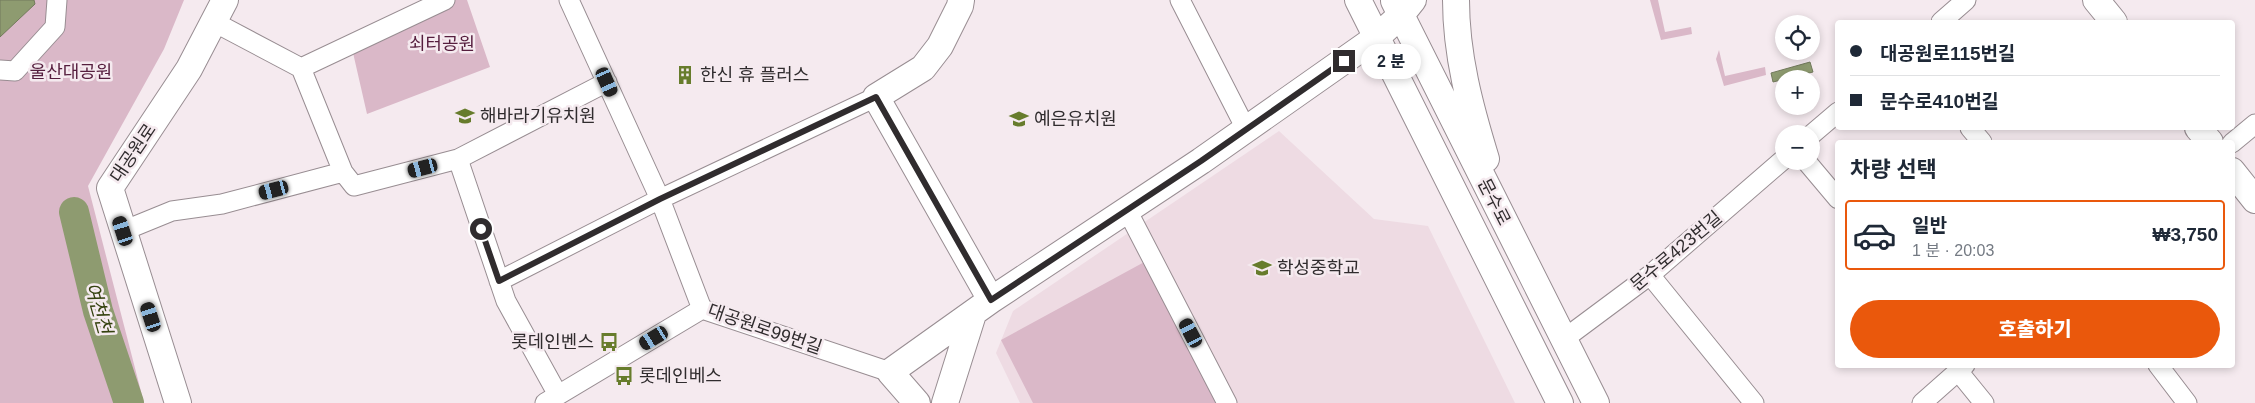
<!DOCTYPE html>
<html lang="ko">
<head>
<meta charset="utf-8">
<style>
  body { margin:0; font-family:Arial,"Noto Sans KR",sans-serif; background:#f2f2f3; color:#1f2937; height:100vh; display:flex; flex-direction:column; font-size:19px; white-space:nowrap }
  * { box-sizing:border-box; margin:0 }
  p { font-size:16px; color:#747a83 }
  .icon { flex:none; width:28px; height:28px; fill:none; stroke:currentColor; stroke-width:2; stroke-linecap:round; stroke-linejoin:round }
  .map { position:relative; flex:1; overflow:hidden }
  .sheet { position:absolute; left:1835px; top:140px; width:400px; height:228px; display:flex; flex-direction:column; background:#fff; border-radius:5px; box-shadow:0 2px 8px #0003 }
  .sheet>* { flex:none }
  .guide { position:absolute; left:1835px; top:20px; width:400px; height:110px; border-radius:5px; box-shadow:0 2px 8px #0003; display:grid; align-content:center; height:110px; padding:0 15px; background:#fff }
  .fabs { position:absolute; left:1775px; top:15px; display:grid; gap:10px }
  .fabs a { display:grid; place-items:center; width:45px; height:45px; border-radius:50%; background:#fff; box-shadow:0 2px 8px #0003; font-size:25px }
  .end { position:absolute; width:22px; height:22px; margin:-11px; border:6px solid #302c2e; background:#fff; box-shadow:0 0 0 2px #fff }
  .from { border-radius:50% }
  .bubble { position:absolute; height:35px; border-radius:18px; background:#fff; box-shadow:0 2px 8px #0003; font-size:16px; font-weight:800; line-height:35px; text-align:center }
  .car { position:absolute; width:15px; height:30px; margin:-15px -8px; border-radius:6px; box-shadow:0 0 4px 1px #0007; background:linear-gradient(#222 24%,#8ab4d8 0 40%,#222 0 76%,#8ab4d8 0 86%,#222 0) }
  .guide b { display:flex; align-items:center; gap:18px; height:48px; font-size:19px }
  .guide b+b { border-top:1px solid #e0e1e3 }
  .guide i { width:12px; height:12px; background:#1f2937 }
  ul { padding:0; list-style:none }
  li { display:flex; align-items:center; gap:15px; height:70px; margin:0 10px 8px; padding:0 5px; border:2px solid transparent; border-radius:5px }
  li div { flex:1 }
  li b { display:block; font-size:19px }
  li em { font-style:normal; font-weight:800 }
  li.on { border-color:#ea580c }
  li>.icon { width:45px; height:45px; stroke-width:1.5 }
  h2 { padding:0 15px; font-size:22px; line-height:60px }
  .cta { display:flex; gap:10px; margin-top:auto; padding:10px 15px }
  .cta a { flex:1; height:58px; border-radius:30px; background:#ea580c; color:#fff; font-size:20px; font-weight:800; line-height:58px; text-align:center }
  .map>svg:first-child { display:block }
</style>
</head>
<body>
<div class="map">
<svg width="2255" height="403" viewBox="0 0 2255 403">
  <rect width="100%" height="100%" fill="#f5eaef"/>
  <path fill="#eedbe3" d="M1279 131 1374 219 1428 226 1515 403H1020L996 353 1013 311Z"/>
  <path fill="#dab8c8" d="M0 0H184L164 49 88 186 144 403H0Z
    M445 0H467L490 67 367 114 351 44Z
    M1650 0H1658L1665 32 1691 27 1692 34 1661 40Z
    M1719 50 1725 76 1765 67 1766 75 1724 86 1716 59Z
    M1148 260 1222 403H1033L1001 340Z"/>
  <path fill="#8e9b70" stroke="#727a5c" d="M0 0H34L35 4 0 37Z
    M1810 62 1813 72 1773 82 1771 73Z"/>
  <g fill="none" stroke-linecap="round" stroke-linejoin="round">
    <path stroke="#8e9b70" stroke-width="30" d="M74 212 98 311 129 403"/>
    <g stroke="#988d92" stroke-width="21">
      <path id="street" d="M569 0 660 199 702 309 890 372
        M1180 0 1246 129
        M214 22 301 68 343 172 354 186 458 159 607 82
        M1941 22 1966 0
        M301 68 445 0
        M0 70 15 71 55 27 57 0
        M1970 128 1982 142
        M1811 135 1838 112
        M2232 143 2255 124
        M458 159 506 301 558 395
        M1806 161 1838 199
        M1127 210 1227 403
        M123 231 172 211 222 204 343 172
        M1650 275 1754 403
        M499 281 660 199 876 97
        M1564 339 1650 275 1784 159
        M2158 365 2187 403
        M1958 371 1984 403
        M545 403 702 309
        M1922 403 1965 365"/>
    </g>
    <g stroke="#988d92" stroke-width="28">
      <path id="secondary" d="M961 0 960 6 940 46 923 68 876 97 991 300
        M1358 0 1560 403
        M1456 0C1456 55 1470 107 1486 159
        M2096 0 2114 22
        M1394 1 1596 403
        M2198 128 2210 142
        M2232 171 2255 200
        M178 403 110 188 189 69 225 0
        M917 403 890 372 991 300 1201 161 1376 38 1401 15 1413 0
        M945 403 973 314"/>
    </g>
    <use href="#street" stroke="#fff" stroke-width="19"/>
    <use href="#secondary" stroke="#fff" stroke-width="26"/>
  </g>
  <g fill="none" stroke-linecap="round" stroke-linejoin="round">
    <path stroke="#302c2e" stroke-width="6" d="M481 229 499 281 660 199 876 97 991 300 1201 161 1344 61"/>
  </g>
  <defs>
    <g id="building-bare" transform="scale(1.5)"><path d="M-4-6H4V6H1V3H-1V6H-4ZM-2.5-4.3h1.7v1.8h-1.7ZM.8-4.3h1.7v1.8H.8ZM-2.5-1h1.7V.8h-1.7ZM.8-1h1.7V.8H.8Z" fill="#677c2c" stroke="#f5eaef" stroke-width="2.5" paint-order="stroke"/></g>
    <g id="school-bare" transform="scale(1.5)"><path d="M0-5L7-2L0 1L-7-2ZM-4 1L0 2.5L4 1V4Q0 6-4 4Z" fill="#677c2c" stroke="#f5eaef" stroke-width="2.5" paint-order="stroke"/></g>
    <g id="bus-bare" transform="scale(1.5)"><path d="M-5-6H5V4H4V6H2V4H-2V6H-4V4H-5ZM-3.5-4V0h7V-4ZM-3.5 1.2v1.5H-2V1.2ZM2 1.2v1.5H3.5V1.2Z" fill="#677c2c" stroke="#f5eaef" stroke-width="2.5" paint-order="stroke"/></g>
  </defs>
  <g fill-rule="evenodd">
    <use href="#building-bare" x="685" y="75"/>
    <use href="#school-bare" x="465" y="116"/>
    <use href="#school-bare" x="1019" y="119"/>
    <use href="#school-bare" x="1262" y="268"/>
    <use href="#bus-bare" x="609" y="342"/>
    <use href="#bus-bare" x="624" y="376"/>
  </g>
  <g text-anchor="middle" stroke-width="5" stroke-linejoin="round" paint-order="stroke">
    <g font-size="18" fill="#561e3e" stroke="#f5eaef">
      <text x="442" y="50">쇠터공원</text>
      <text x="71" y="78">울산대공원</text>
    </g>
    <g font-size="18" fill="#302c2e" stroke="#f5eaef" text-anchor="start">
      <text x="700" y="81">한신 휴 플러스</text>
      <text x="480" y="122">해바라기유치원</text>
      <text x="1034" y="125">예은유치원</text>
      <text x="1277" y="274">학성중학교</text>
      <text x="594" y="348" text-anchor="end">롯데인벤스</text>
      <text x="639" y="382">롯데인베스</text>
    </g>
    <g font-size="18" fill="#302c2e" stroke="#f5eaef">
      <text transform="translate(133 153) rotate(-56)" y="6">대공원로</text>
      <text transform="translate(1494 202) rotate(63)" y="6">문수로</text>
      <text transform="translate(1676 251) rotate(-40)" y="6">문수로423번길</text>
      <text transform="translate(765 329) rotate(19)" y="6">대공원로99번길</text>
    </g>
    <g font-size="19" font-style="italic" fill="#35420f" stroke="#f5eaef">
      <text transform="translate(99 308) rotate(74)" y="7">여천천</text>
    </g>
  </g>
</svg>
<div class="fabs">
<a><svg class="icon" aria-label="locate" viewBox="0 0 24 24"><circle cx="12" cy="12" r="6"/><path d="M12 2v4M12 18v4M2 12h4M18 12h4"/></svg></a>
<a>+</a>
<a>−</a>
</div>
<i class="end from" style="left:481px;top:229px"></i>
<i class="end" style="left:1344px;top:61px"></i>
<div class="bubble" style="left:1361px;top:44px;width:60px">2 분</div>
<i class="car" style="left:607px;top:82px;rotate:156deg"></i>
<i class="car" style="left:423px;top:168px;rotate:255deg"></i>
<i class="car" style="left:274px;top:190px;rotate:255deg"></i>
<i class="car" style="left:123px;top:231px;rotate:342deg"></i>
<i class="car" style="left:151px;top:317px;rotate:342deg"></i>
<i class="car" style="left:1191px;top:333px;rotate:332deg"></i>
<i class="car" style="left:654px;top:338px;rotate:239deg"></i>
<div class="guide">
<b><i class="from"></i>대공원로115번길</b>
<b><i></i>문수로410번길</b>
</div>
<section class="sheet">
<h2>차량 선택</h2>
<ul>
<li class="on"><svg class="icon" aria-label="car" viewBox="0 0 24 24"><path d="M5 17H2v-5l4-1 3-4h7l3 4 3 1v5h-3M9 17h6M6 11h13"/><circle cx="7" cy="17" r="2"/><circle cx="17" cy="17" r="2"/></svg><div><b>일반</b><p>1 분 · 20:03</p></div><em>₩3,750</em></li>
</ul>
<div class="cta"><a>호출하기</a></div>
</section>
</div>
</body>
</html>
